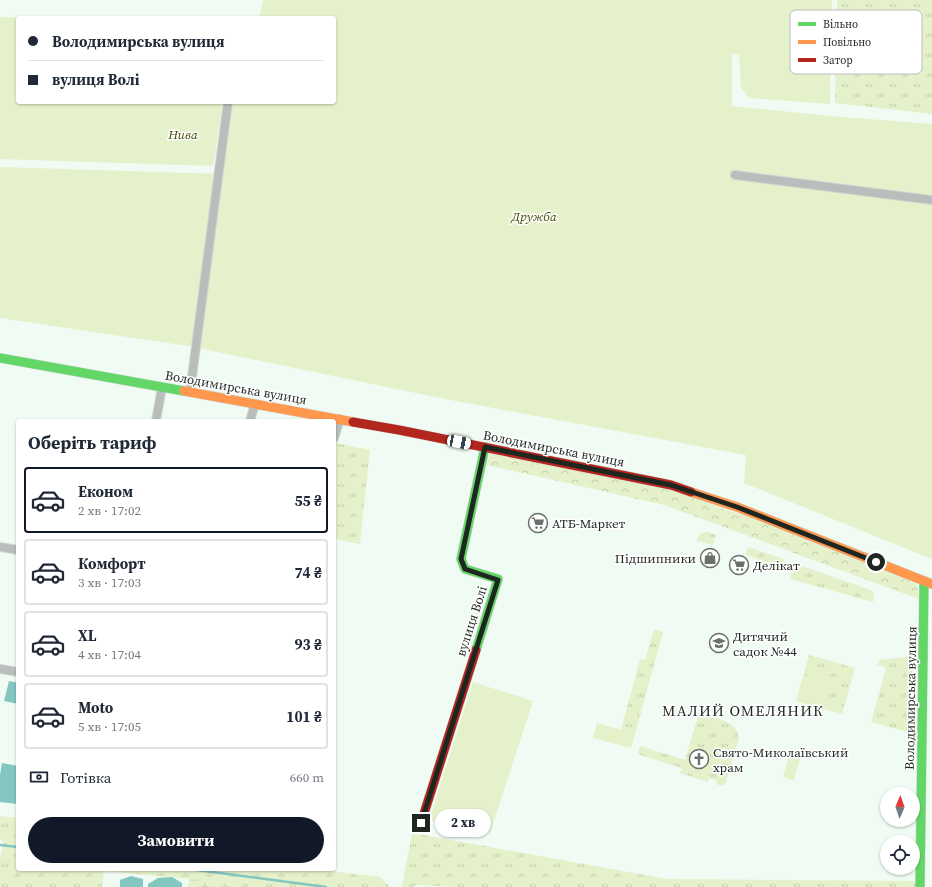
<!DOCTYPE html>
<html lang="uk">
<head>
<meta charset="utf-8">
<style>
  body { margin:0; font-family:"Source Serif 4",serif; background:#f6f6f7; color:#1f2937; height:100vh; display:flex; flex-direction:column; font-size:15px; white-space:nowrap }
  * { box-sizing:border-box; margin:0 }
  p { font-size:13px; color:#747a83 }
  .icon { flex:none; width:22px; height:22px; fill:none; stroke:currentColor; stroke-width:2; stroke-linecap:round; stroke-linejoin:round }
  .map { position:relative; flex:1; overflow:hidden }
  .details { position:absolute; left:16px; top:419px; width:320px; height:452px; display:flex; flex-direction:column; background:#fff; border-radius:4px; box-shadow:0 1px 3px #0004 }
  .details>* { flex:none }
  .top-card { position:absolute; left:16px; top:16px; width:320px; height:88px; border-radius:4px; box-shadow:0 1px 3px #0004; display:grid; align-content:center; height:88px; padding:0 12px; background:#fff }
  .needle { width:26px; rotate:2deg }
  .tools { position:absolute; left:880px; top:787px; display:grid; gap:8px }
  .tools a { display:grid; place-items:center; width:40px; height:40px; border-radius:50%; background:#fff; box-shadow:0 1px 3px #0004; font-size:20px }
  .end { position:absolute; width:18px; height:18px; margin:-9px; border:5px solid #1e2620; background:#fff; box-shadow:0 0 0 2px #fff }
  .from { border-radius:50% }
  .bubble { position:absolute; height:28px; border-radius:14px; background:#fff; box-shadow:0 1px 3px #0004; font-size:13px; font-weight:700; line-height:28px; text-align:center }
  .car { position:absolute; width:12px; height:24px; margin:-12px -6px; border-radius:5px; box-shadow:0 0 3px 1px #0007; background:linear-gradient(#fff 24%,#345 0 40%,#fff 0 76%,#345 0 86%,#fff 0) }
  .top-card b { display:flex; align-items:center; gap:14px; height:38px; font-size:15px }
  .top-card b+b { border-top:1px solid #e0e1e3 }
  .top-card i { width:10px; height:10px; background:#1f2937 }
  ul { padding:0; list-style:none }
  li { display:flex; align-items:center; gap:12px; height:66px; margin:0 8px 6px; padding:0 4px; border:2px solid #e0e1e3; border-radius:4px }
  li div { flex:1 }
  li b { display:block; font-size:15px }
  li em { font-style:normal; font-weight:700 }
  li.active { border-color:#111827 }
  li>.icon { width:36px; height:36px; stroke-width:1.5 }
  h2 { padding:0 12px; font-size:18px; line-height:48px }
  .pay { display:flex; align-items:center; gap:10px; height:44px; padding:0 12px; font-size:15px }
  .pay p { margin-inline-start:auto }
  .action { display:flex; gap:8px; margin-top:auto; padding:8px 12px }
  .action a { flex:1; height:46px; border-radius:24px; background:#111827; color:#fff; font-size:16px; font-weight:700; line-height:46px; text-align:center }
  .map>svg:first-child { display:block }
</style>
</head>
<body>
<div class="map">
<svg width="932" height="887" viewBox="0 0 932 887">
  <defs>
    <pattern id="grass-tufts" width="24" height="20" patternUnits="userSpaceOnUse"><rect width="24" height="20" fill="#e5f1ca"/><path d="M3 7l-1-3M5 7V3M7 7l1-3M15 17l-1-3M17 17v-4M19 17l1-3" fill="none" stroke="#c4cead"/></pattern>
    <pattern id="forest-crowns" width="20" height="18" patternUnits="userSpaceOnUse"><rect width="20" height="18" fill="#e5f1ca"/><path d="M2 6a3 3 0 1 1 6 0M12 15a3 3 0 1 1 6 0" fill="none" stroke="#c4cead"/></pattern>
    <pattern id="wetland-marsh" width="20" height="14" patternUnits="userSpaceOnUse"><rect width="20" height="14" fill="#e5f1ca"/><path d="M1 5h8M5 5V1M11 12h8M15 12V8" fill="none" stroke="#c4cead"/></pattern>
  </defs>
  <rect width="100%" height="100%" fill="#f0fbf3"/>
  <path fill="url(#grass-tufts)" d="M837 0H932V114L835 103Z
    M336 443 370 450 360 544 334 539V456Z
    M708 532 716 535 713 545 697 541C699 533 700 533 708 532Z
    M748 547 781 558 784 560 786 565 781 567 745 555Z
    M798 566H802L871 590C875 594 874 597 873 602L790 579C792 573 793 569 798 566Z
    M654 629 663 632 635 734 621 730 640 659 645 660Z
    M809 655 855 668 842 714 796 701Z
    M913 656 911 733 871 722 886 668 877 665 879 660Z
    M699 713C713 717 738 721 739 738L726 782C723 785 720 786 716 784L717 781 709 778 708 782 680 773 682 768 637 754 640 746 685 760Z
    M0 816 18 818V869H313L380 877 390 887H251L189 879 104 871 102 887H0V857L3 844 2 840 0 839Z
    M412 833 667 879 916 881 915 887H455L416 885 413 887H402Z"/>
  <path fill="url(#forest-crowns)" d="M490 453 670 490 751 518 917 584 919 599 664 505 487 465Z"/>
  <path fill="url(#wetland-marsh)" d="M189 879 251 887H188Z"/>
  <path fill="#e5f1ca" d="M263 0H832L830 104 749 98 741 87 739 54H732V106L830 116 932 124V559L744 483 746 455 440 398 188 346 0 318V167L223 174 233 102H334V18H259Z
    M0 17 66 18H18V102H223L213 166 0 159Z
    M808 671 832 677 824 706 800 699Z
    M473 682 533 701 490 833 429 820Z
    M597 723 635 734 631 748 593 738Z
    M791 749 802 752 794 780 783 777Z"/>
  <path fill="#84c6c0" d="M9 681 18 683V704L4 701Z
    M2 763 18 766V804L0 802V775Z
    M131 876 143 879V887H120V880Z
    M172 877 182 883V887H148V884L158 878Z"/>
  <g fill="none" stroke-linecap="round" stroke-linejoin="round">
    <path stroke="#84c6c0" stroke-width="2.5" d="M0 845 18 847
      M189 869 326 887"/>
    <g stroke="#cfd8d2" stroke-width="10">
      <path id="street" d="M735 175 932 200
        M190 392 228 102
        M156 421 162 387
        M250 421 255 404
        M334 438 340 419
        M0 547 18 550
        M0 669 18 672"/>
    </g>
    <g stroke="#cfd8d2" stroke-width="10">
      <path id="fast" d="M0 358 184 391
        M476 650 498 579 465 569 461 559 485 447
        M920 887 924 581"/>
    </g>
    <g stroke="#cfd8d2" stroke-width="10">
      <path id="slow" d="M184 391 353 422
        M691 492 737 507 932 584"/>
    </g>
    <g stroke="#cfd8d2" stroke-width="10">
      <path id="jam" d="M353 422 399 430 671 485 691 492
        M421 823 476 650"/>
    </g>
    <use href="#street" stroke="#b9bebc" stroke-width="8"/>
    <use href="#fast" stroke="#63d668" stroke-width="9"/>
    <use href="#slow" stroke="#ff974d" stroke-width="9"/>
    <use href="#jam" stroke="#b3261e" stroke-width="9"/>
  </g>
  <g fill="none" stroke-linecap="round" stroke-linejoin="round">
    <path stroke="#1e2620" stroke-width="5" d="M421 823 498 580 465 569 461 559 485 447 671 485 737 507 876 562"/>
  </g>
  <defs>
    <g id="supermarket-ring" transform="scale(1)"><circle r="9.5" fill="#fff" stroke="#68716a" stroke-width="1.5"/><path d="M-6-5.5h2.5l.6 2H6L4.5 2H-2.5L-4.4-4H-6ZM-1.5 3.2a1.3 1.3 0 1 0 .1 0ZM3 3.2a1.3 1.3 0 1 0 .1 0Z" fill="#68716a"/></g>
    <g id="shop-ring" transform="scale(1)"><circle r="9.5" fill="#fff" stroke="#68716a" stroke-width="1.5"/><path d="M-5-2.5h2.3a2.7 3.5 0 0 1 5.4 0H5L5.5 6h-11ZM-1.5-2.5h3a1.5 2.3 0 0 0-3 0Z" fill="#68716a"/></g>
    <g id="school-ring" transform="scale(1)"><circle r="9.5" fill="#fff" stroke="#68716a" stroke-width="1.5"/><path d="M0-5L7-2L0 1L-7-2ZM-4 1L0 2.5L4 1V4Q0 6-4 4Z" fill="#68716a"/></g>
    <g id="church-ring" transform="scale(1)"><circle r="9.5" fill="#fff" stroke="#68716a" stroke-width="1.5"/><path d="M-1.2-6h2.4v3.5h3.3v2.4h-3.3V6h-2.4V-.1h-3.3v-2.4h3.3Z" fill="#68716a"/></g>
  </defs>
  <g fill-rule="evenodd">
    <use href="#supermarket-ring" x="538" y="523"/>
    <use href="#shop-ring" x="710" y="558"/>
    <use href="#supermarket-ring" x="739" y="565"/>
    <use href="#school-ring" x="719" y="643"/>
    <use href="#church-ring" x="699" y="759"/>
  </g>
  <g text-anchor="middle" stroke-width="3" stroke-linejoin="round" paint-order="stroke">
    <g font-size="13" font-style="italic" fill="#444d00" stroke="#fff">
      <text x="183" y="139">Нива</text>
      <text x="534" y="221">Дружба</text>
    </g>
    <g font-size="13" fill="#1e2620" stroke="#fff">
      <text transform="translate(236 387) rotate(10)" y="5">Володимирська вулиця</text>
      <text transform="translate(554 448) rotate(11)" y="5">Володимирська вулиця</text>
      <text transform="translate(471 621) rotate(-72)" y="5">вулиця Волі</text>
      <text transform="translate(910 698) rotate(-89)" y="5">Володимирська вулиця</text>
    </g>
    <g font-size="13" fill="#1e2620" stroke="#fff" text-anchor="start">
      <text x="552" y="528">АТБ-Маркет</text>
      <text x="696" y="563" text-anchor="end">Підшипники</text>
      <text x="753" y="570">Делікат</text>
      <text x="733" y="641">Дитячий<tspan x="733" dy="15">садок №44</tspan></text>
      <text x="713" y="757">Свято-Миколаївський<tspan x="713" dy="15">храм</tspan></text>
    </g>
    <g font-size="15" letter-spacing="1" fill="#1e2620" stroke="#fff">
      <text x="743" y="716">МАЛИЙ ОМЕЛЯНИК</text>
    </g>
  </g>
  <rect x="790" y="10" width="132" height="64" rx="6" fill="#fff" stroke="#bcbebc" stroke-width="1"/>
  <rect x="798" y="22" width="18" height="4" fill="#63d668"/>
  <rect x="798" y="40" width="18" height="4" fill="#ff974d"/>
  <rect x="798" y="58" width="18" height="4" fill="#b3261e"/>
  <g font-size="11" fill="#1e2620">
    <text x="823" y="28">Вільно</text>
    <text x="823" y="46">Повільно</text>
    <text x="823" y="64">Затор</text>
  </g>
</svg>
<div class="tools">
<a><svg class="needle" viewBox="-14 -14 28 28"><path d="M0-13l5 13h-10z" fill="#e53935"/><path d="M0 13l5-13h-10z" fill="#747a83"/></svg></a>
<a><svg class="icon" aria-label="locate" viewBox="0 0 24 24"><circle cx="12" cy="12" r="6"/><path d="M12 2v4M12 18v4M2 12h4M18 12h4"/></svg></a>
</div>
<i class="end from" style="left:876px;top:562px"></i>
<i class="end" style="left:421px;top:823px"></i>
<div class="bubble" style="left:435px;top:809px;width:56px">2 хв</div>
<i class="car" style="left:459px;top:442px;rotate:101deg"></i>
<div class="top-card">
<b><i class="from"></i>Володимирська вулиця</b>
<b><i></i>вулиця Волі</b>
</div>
<section class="details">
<h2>Оберіть тариф</h2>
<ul>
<li class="active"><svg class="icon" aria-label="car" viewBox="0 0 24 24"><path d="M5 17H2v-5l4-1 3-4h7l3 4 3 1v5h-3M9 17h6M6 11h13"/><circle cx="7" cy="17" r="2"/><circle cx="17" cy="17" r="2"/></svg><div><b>Економ</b><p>2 хв · 17:02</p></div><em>55 ₴</em></li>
<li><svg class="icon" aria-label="car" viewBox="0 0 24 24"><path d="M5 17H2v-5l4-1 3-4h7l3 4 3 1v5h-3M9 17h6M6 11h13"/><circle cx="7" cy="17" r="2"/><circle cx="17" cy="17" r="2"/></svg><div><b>Комфорт</b><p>3 хв · 17:03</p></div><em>74 ₴</em></li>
<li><svg class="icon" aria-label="car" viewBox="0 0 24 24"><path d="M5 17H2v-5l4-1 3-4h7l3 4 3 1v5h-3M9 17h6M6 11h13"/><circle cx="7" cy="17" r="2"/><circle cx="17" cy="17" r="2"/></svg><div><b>XL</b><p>4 хв · 17:04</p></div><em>93 ₴</em></li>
<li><svg class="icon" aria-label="car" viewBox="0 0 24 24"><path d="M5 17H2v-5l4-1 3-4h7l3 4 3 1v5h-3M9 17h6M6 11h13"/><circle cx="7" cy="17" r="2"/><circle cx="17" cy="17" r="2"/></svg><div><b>Moto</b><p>5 хв · 17:05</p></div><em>101 ₴</em></li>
</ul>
<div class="pay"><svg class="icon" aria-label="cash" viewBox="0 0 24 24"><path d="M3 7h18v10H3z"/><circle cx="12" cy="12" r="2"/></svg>Готівка<p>660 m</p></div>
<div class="action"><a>Замовити</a></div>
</section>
</div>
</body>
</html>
